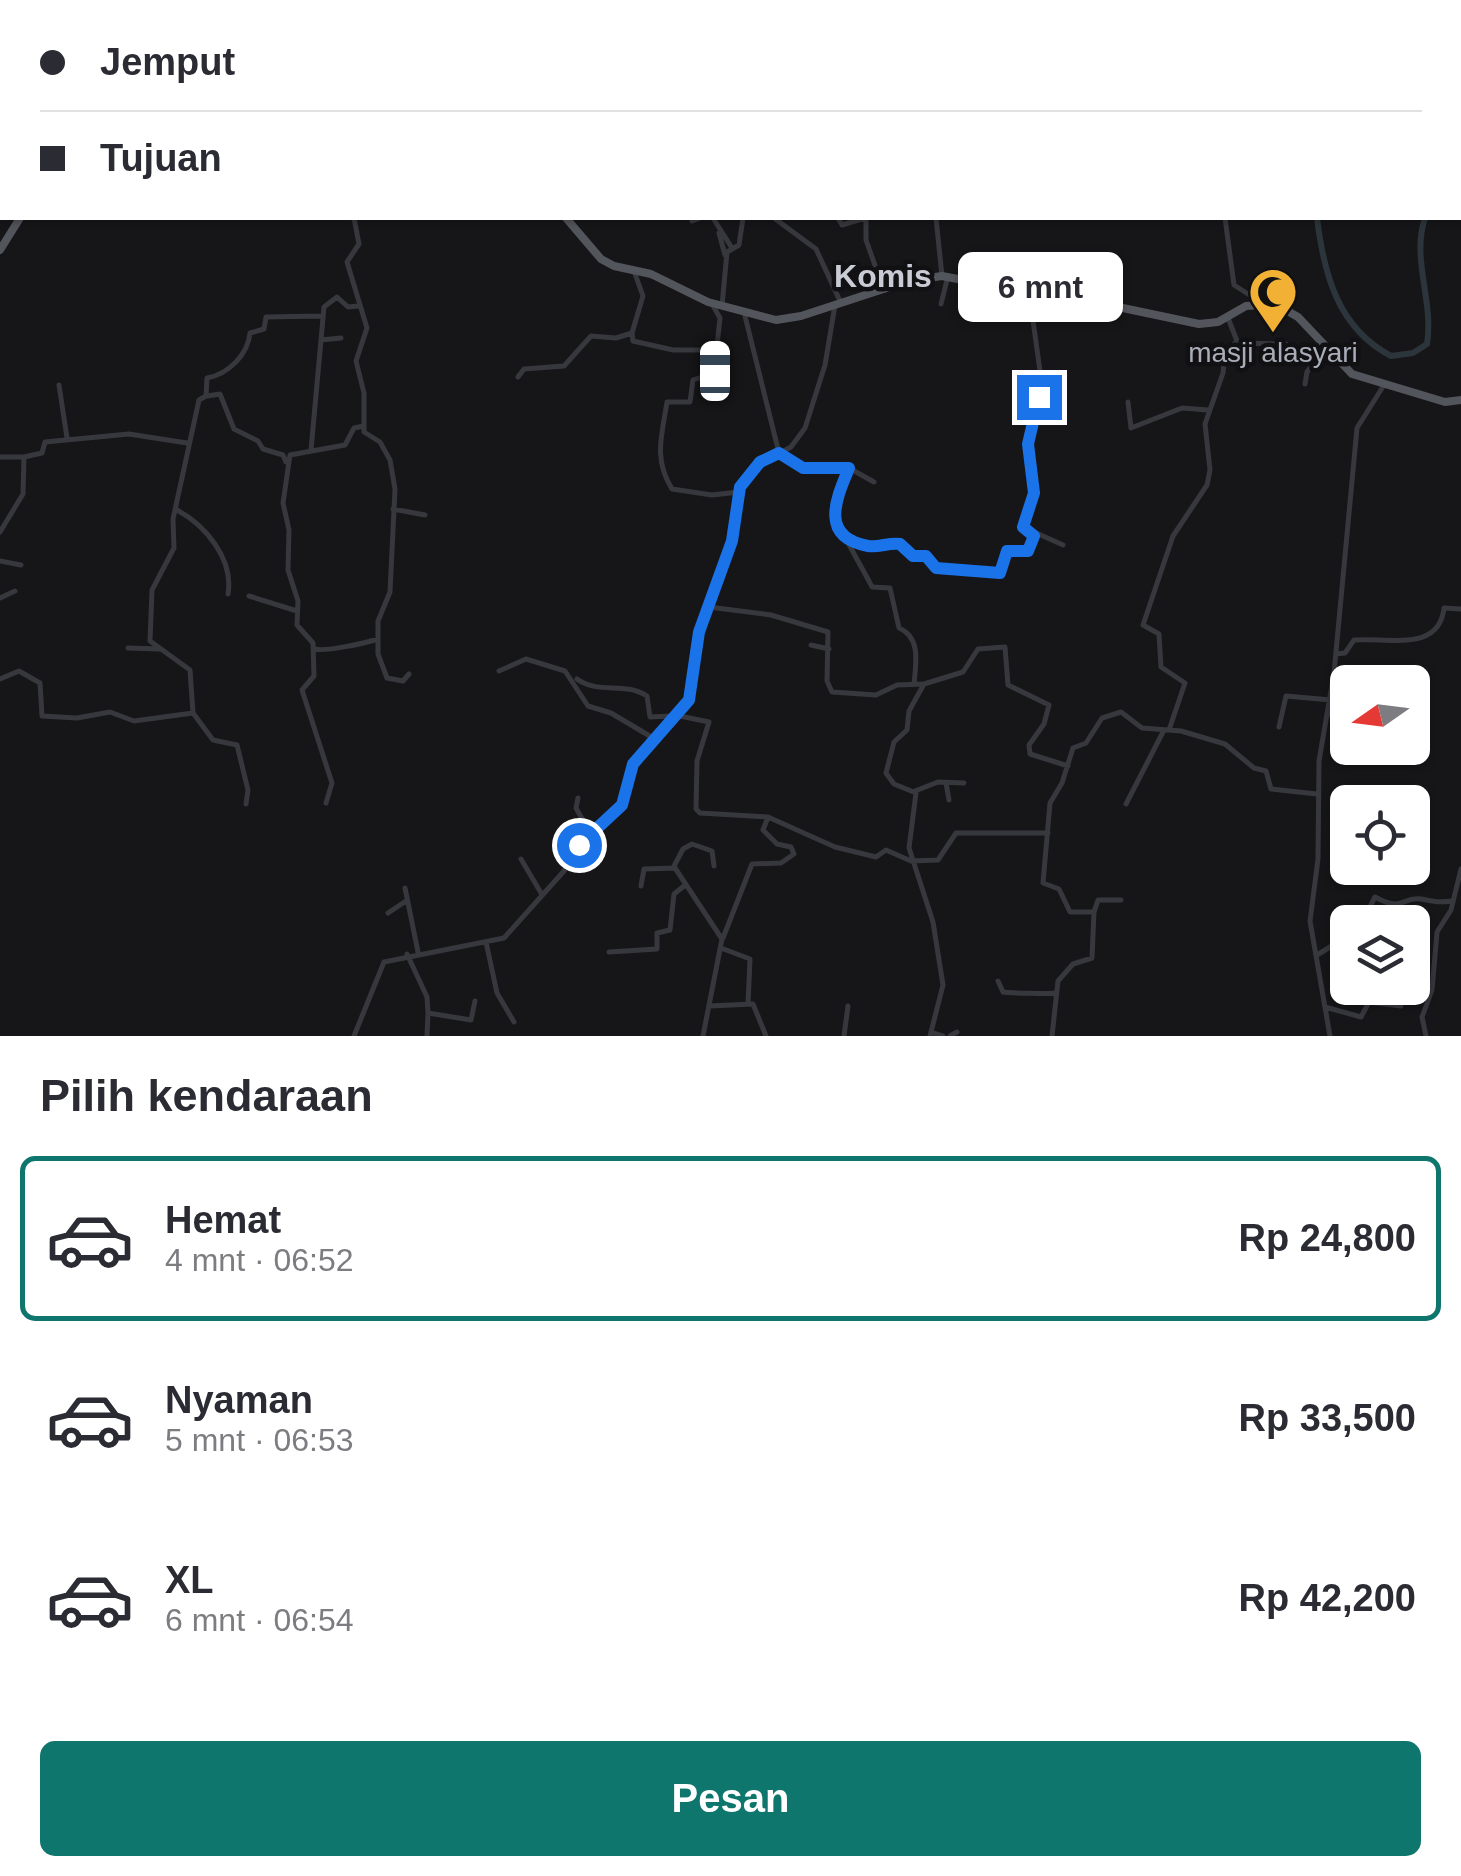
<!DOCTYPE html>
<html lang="id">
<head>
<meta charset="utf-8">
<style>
  body { margin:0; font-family:Arial,sans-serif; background:#f2f2f3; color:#2b2b33; height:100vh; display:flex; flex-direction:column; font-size:38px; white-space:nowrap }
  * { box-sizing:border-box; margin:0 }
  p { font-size:32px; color:#7c7c81 }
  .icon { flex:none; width:55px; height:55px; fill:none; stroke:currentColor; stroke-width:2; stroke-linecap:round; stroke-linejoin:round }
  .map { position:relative; height:1036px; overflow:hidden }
  .drawer { display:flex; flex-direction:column; background:#fff; flex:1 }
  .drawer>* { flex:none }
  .hud { position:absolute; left:0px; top:0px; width:1462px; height:220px; box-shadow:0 2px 8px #0004; display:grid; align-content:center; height:220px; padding:0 40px; background:#fff }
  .needle { width:65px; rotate:256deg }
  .controls { position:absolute; left:1330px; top:665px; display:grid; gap:20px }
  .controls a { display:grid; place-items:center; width:100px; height:100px; border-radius:15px; background:#fff; box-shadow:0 2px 8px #0004; font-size:50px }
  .end { position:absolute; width:45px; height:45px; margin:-22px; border:12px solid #1a73e8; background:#fff; box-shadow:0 0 0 5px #fff }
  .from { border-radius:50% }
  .bubble { position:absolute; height:70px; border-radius:15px; background:#fff; box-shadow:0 2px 8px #0004; font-size:32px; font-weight:700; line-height:70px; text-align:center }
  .car { position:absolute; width:30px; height:60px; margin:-30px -15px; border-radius:12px; box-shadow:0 0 8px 2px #0007; background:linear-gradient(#fff 24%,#345 0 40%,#fff 0 76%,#345 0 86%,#fff 0) }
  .hud b { display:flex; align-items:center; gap:35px; height:95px; font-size:38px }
  .hud b+b { border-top:2px solid #e1e1e2 }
  .hud i { width:25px; height:25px; background:#2b2b33 }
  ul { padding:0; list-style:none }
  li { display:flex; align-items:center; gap:30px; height:165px; margin:0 20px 15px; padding:0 20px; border:5px solid transparent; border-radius:15px }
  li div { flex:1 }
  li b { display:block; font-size:38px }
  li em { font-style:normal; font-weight:700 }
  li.current { border-color:#0f766e }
  li>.icon { width:90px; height:90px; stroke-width:1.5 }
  h2 { padding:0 40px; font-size:45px; line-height:120px }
  .action { display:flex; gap:20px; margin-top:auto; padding:20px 40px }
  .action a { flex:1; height:115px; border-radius:15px; background:#0f766e; color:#fff; font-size:40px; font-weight:700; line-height:115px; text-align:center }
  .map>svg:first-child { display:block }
</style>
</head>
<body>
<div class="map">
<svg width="1461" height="1036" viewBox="0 0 1461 1036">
  <rect width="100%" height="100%" fill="#161618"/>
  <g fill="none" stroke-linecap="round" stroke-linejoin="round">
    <path stroke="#2c353c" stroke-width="6" d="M419 0 422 2
      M1050 0 1056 2
      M1235 0 1238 2
      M708 2 709 0
      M1155 2 1160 0
      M1460 208H1461
      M1317 218C1324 275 1338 328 1391 356L1413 353 1427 344C1434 301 1411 259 1425 218"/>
    <path stroke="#37383d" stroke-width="5" d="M648 0 650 2
      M1303 0H1321
      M505 2 508 0
      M1286 2V0
      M0 179 2 178
      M354 218 359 244 347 262 367 328 356 361 364 393V432L380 442 390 460 395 489 390 592 378 621V654L387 678 403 681 409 674
      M713 218 732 248
      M774 218 816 249 840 301
      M838 218 842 225 865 218
      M866 218V240L883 288
      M936 218 942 276
      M1225 218 1234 285 1262 303
      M692 221 700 218
      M719 233 725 255
      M1030 299 1040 371 1028 444 1034 493 1023 527 1063 545
      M712 304 720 318 714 373 693 380 690 402H667C662 435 653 458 672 489L712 495 739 492
      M941 304 948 276
      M722 306 727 252 739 245 743 218
      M744 312 779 453
      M632 333 633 341 673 350H715
      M321 340 341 338
      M1237 343 1286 344
      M518 377 524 369 564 366 591 336 616 338 632 333 643 296 634 271
      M1305 384 1307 372 1325 348
      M59 385 67 438
      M207 396 220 394 234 429 258 441 263 449 283 455 286 462
      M1128 402 1131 428 1182 408 1208 410
      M311 450 324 307 337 297 348 307 358 306
      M779 453 803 468H849L874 482
      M0 457H24
      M849 468C844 479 836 492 833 504 830 515 866 574 872 587L890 588 899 628C921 637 916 663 914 684
      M393 509 425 515
      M177 510C205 525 234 559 228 594
      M0 532 23 494 24 457 42 453 45 442 129 434 187 443
      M851 539 866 546 901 544 913 557 927 556 936 568 999 573 1007 551H1028L1034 535
      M0 561 21 565
      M249 596 297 611
      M0 598 15 591
      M709 607 771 615 828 632 827 681 832 692 876 695 897 685 924 684 963 672 978 649 1005 647 1008 685 1049 705 1044 724 1029 745 1030 754 1068 766
      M811 645 829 649
      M128 648 159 649
      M315 649C326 652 365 643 378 639
      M1336 654 1345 653 1354 640C1388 637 1439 653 1444 608L1461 609
      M499 671 526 659 565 671 588 706 611 713 653 738
      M0 679 19 671 40 683 42 716 77 718 110 712 134 721 193 713
      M577 679C599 695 624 681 647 696L650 717 671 716
      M924 684 909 711 907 730 894 742 886 773 894 784 916 793 909 848 933 922 943 985 930 1036
      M1328 713 1348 726
      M675 715 709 722 697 761 696 809 700 813 768 817 835 847 876 857 886 850 911 861 938 860 956 833H1048
      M1279 727 1286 696 1331 700
      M1169 730 1185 683 1161 667 1159 634 1143 625 1173 536 1207 485 1210 470 1205 424 1223 373 1225 353 1237 341 1228 318
      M1383 748 1418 760
      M946 783 949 800
      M915 791 938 782 964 783
      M578 798 576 808 590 833
      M326 803 332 783 302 690 314 676 313 643 297 625 298 601 288 570 289 530 283 503 290 455 345 445 354 428 364 426
      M246 804 248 790 237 745 213 740 193 713 190 670 150 641 152 590 174 548 173 519 199 400 206 396 207 378C229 374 248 354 250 333L264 329 266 317 322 316
      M1126 804 1164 730
      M521 859 541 893
      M673 868 683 849 692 844 712 851 714 866
      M641 886 644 869 675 868 722 939 703 1036
      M405 888 418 952
      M1094 912 1098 900H1121
      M388 913 406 901
      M1362 922 1375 897C1404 913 1402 896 1421 899 1432 901 1439 903 1452 901
      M723 938 752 864 781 863 794 854 791 847 777 844 763 830 768 817
      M486 942 497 993 514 1022
      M721 948 750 959 748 1004
      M609 952 657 949V933L670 930 674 894 684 886
      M407 954 427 997 428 1013 471 1020 475 1001
      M1317 955 1348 936
      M998 981 1003 992C1007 993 1052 994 1056 993
      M709 1006 753 1004 766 1036
      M1325 1007 1361 1017 1369 1002 1401 1006
      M931 1032 943 1036
      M354 1036 384 962 504 938 564 871 582 840 608 822 622 805 633 763 689 700 699 632 733 541 740 487 753 468 791 447 805 428 825 365 835 305
      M427 1036 428 1013
      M844 1036 848 1006
      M950 1036 957 1032
      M1052 1036 1058 981 1073 964 1092 958 1094 912H1070L1059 889 1043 883 1050 803 1062 783 1073 748 1086 743 1102 718 1121 712 1142 728 1181 731 1225 744 1254 768 1266 771 1271 789 1317 794
      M1330 1036 1310 921 1318 859 1319 761 1334 673 1357 428 1384 385
      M1426 1036 1422 1017 1432 990 1437 932 1451 910 1461 869"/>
    <path stroke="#53555c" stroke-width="8" d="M235 0 238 2
      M211 2 214 0
      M566 218 601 259 614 266 651 274 708 302 776 320 801 316 908 281 942 276 984 284 1015 298 1099 303 1199 324 1218 322 1246 306 1275 304 1298 317 1352 374 1445 402 1461 400
      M0 250 20 218"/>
  </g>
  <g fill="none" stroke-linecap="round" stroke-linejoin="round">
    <path stroke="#1a73e8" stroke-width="12" d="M579 845 622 805 633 764 689 700 699 632 732 541 740 487 760 462 779 453 803 468H849C837 497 818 537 868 546 879 548 889 542 900 544L913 556H926L936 568 1000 573 1007 551H1028L1034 536 1023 527 1034 493 1028 444 1039 397"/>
  </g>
  <defs>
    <g id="mosque-pin" transform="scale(2.5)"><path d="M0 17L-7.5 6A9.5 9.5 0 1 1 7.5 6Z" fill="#f2b134" stroke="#111113"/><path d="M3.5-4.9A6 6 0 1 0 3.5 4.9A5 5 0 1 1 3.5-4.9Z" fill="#111"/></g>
  </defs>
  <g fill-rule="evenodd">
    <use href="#mosque-pin" x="1273" y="292"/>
  </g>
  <g text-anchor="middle" stroke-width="9" stroke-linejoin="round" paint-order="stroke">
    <g font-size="28" fill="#a8adb8" stroke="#111113">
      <text x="1273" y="362">masji alasyari</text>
    </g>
    <g font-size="32" font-weight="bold" fill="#c9ccd4" stroke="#111113">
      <text x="883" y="287">Komis</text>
    </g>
  </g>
</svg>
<div class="controls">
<a><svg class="needle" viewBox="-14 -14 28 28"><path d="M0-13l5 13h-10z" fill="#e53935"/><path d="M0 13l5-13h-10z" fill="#7c7c81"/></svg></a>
<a><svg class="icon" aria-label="locate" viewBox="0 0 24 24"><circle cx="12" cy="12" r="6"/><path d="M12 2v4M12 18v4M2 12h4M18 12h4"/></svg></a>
<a><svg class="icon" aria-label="layers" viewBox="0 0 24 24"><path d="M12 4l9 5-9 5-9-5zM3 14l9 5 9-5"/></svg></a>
</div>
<i class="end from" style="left:579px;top:845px"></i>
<i class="end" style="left:1039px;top:397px"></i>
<div class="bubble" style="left:958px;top:252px;width:165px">6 mnt</div>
<i class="car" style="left:715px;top:371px;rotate:0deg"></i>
<div class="hud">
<b><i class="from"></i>Jemput</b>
<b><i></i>Tujuan</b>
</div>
</div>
<section class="drawer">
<h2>Pilih kendaraan</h2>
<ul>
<li class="current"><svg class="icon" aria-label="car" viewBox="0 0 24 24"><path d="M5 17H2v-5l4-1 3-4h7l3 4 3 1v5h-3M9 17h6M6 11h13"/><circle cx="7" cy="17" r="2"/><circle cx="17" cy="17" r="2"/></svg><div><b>Hemat</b><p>4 mnt · 06:52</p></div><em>Rp 24,800</em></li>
<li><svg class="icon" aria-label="car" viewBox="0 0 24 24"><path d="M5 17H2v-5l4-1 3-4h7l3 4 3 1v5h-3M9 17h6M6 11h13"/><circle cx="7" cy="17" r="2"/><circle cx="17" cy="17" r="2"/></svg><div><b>Nyaman</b><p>5 mnt · 06:53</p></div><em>Rp 33,500</em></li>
<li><svg class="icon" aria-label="car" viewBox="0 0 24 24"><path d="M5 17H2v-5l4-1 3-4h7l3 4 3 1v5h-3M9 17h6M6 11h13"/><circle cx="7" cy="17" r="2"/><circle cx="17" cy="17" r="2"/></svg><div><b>XL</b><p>6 mnt · 06:54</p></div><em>Rp 42,200</em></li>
</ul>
<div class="action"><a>Pesan</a></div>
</section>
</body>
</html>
